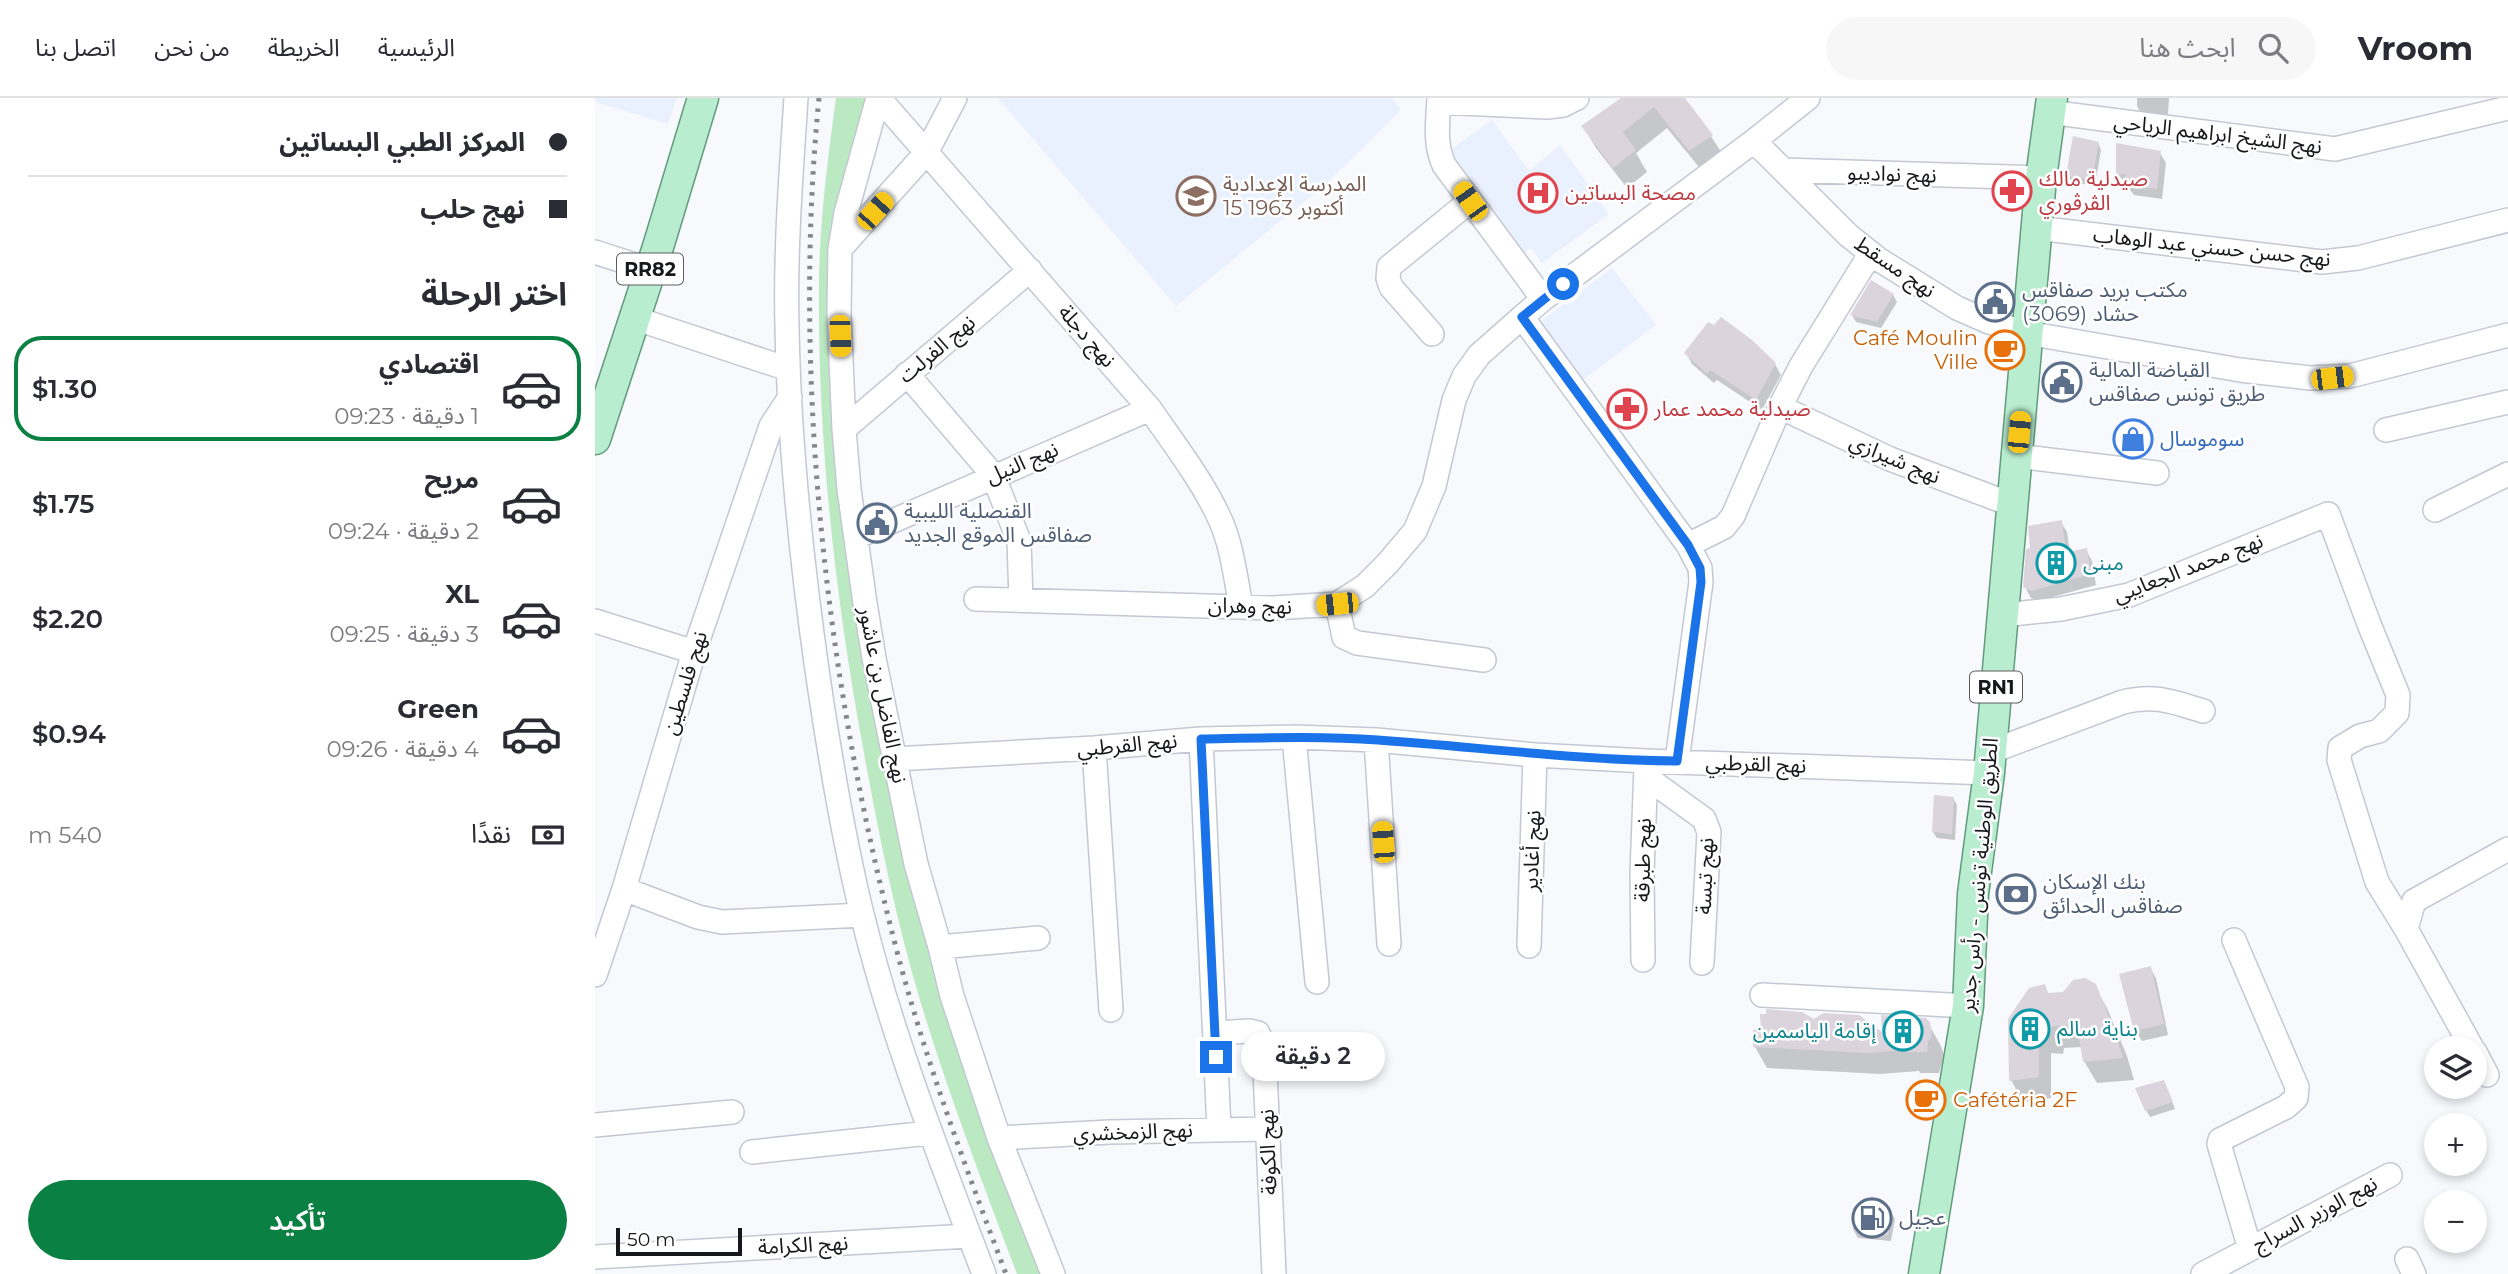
<!DOCTYPE html>
<html lang="ar">
<head>
<meta charset="utf-8">
<style>
  body { margin:0; font-family:Montserrat,"Noto Sans Arabic",sans-serif; background:#f7f7f7; color:#2b2b33; direction:rtl; height:100vh; display:flex; flex-direction:column; font-size:26px; white-space:nowrap }
  * { box-sizing:border-box; margin:0 }
  p { font-size:23px; color:#7c7c81 }
  .icon { flex:none; width:38px; height:38px; fill:none; stroke:currentColor; stroke-width:2; stroke-linecap:round; stroke-linejoin:round }
  .map { position:relative; flex:1; overflow:hidden; direction:ltr }
  .sheet { display:flex; flex-direction:column; background:#fff; width:595px }
  .sheet>* { flex:none }
  .hud { display:grid; align-content:center; height:154px; padding:0 28px; background:#fff }
  .controls { position:absolute; left:1829px; top:938px; display:grid; gap:14px }
  .controls a { display:grid; place-items:center; width:63px; height:63px; border-radius:50%; background:#fff; box-shadow:0 4px 10px #0003; font-size:35px }
  .scale { position:absolute; left:21px; bottom:18px; width:126px; box-sizing:border-box; padding-left:7px; border:4px solid #17181c; border-top:0; font-size:19px; line-height:24px; white-space:nowrap; color:#17181c; -webkit-text-stroke:5px #fff; paint-order:stroke }
  .end { position:absolute; width:32px; height:32px; margin:-16px; border:9px solid #1a73e8; background:#fff; box-shadow:0 0 0 4px #fff }
  .from { border-radius:50% }
  .bubble { position:absolute; height:49px; border-radius:24px; background:#fff; box-shadow:0 4px 10px #0003; font-size:23px; font-weight:600; line-height:49px; text-align:center; direction:rtl }
  .car { position:absolute; width:21px; height:42px; margin:-21px -10px; border-radius:9px; box-shadow:0 0 5px 2px #0007; background:linear-gradient(#f5c518 24%,#345 0 40%,#f5c518 0 76%,#345 0 86%,#f5c518 0) }
  .hud b { display:flex; align-items:center; gap:24px; height:66px; font-size:26px }
  .hud b+b { border-top:2px solid #e1e1e2 }
  .hud i { width:18px; height:18px; background:#2b2b33 }
  ul { padding:0; list-style:none }
  li { display:flex; align-items:center; gap:21px; height:105px; margin:0 14px 10px; padding:0 14px; border:4px solid transparent; border-radius:28px }
  li div { flex:1 }
  li b { display:block; font-size:26px }
  li em { font-style:normal; font-weight:600 }
  li.on { border-color:#0b8043 }
  li>.icon { width:63px; height:63px; stroke-width:1.5 }
  h2 { padding:0 28px; font-size:32px; line-height:84px }
  .pay { display:flex; align-items:center; gap:18px; height:77px; padding:0 28px; font-size:26px }
  .pay p { margin-inline-start:auto }
  .action { display:flex; gap:14px; margin-top:auto; padding:14px 28px }
  .action a { flex:1; height:80px; border-radius:42px; background:#0b8043; color:#fff; font-size:28px; font-weight:600; line-height:80px; text-align:center }
  header { display:flex; align-items:center; gap:42px; box-sizing:border-box; height:98px; padding:0 35px; background:#fff; border-bottom:2px solid #e1e1e2 }
  header strong { font-size:33px }
  nav { display:flex; gap:38px; margin-inline-start:auto; font-size:24px }
  .search { width:490px; height:63px; background:#f7f7f7; display:flex; align-items:center; gap:18px; box-sizing:border-box; padding:0 24px; border-radius:38px; color:#7c7c81; font-size:26px }
  main { display:flex; flex:1; min-height:0 }
  .map>svg:first-child { display:block }
</style>
</head>
<body>
<header>
<strong>Vroom</strong>
<div class="search"><svg class="icon" aria-label="search" viewBox="0 0 24 24"><circle cx="10" cy="10" r="6"/><path d="M15 15l6 6"/></svg>ابحث هنا</div>
<nav><a>الرئيسية</a><a>الخريطة</a><a>من نحن</a><a>اتصل بنا</a></nav>
</header>
<main>
<div class="map">
<svg width="1913" height="1176" viewBox="0 0 1913 1176">
  <rect width="100%" height="100%" fill="#f7f9fd"/>
  <path fill="#e9f0fe" d="M0 0H82L73 26 0 4Z
    M403 0H797L806 12 731 86 581 208Z
    M897 22 934 73 965 47 1014 116 947 165 936 150 930 154 855 52Z
    M1017 170 1061 227 988 282 945 224Z"/>
  <path fill="#bbe9c1" d="M241 0H275L242 125 276 582 449 1176H422C388 1086 353 995 325 902 301 822 284 738 269 655 240 499 222 339 224 180 225 120 233 60 241 0Z"/>
  <path fill="#0003" d="M1029 0H1088L1116 38 1129 59 1108 74 1072 30 1041 55 1052 74 1032 90 1001 50 988 28Z
    M1542 0H1574L1573 16 1568 18 1546 15 1542 8Z
    M1503 45 1506 52 1500 88 1477 84 1473 78Z
    M1565 55 1571 65 1567 101 1539 97 1523 76Z
    M1298 197 1302 204 1286 230 1261 224 1257 217Z
    M1091 255 1180 266 1186 277 1167 312 1122 282 1119 285 1097 266Z
    M1466 424 1472 434 1475 455 1491 452 1497 463 1501 487 1443 503 1436 500 1430 489Z
    M1358 700 1362 707 1360 742 1342 740 1338 734Z
    M1555 870 1561 880 1573 937 1547 943 1540 932Z
    M1499 887 1512 910 1532 958 1539 982 1502 985 1489 963 1487 949 1469 950 1468 956 1456 955V1000L1428 1004 1416 982 1449 888 1454 897 1469 896Z
    M1219 923 1288 938 1333 925 1346 948 1349 957 1344 975H1325L1324 973 1285 976 1172 970 1160 949Z
    M1572 991 1580 1011 1555 1019 1551 1012Z
    M1296 1114 1300 1121 1296 1143 1263 1140 1259 1133Z"/>
  <path fill="#dbd4dd" d="M1026 0H1090L1118 37 1094 53 1059 9 1028 34 1041 52 1018 70 986 28Z
    M1478 38 1504 44 1497 82 1471 78Z
    M1521 45 1566 53 1562 91 1531 87 1530 76 1521 77Z
    M1276 182 1299 196 1282 224 1255 217Z
    M1126 219 1157 242 1181 265 1161 302 1115 272 1112 276 1089 255 1113 224 1119 227Z
    M1467 422 1471 454 1492 450 1496 476 1436 493 1428 489 1431 451 1435 450 1433 428Z
    M1339 697 1359 699 1357 736 1337 734Z
    M1556 868 1569 926 1539 933 1524 876Z
    M1490 880 1501 886 1520 934 1528 960 1488 964 1482 927 1457 928 1456 935 1444 934V979L1414 983 1413 921 1434 890 1450 886 1453 895 1468 894 1478 882Z
    M1171 911 1207 914 1219 921 1228 915 1264 917 1287 934 1286 917 1331 920 1335 924 1337 938 1333 944 1332 954H1311V952L1272 955 1158 949V932H1166L1165 916H1171Z
    M1569 982 1578 1004 1550 1013 1540 990Z
    M1261 1107 1297 1113 1293 1137 1258 1133Z"/>
  <g fill="none" stroke-linecap="round" stroke-linejoin="round">
    <g stroke="#c3c8d2" stroke-width="26">
      <path id="minor" d="M201 0C196 76 190 153 192 229 194 344 206 459 222 572 234 654 247 735 267 816 297 939 344 1057 389 1176
        M283 0 251 115 245 151 244 215 249 331 254 391 270 505 279 560 321 766 345 849 357 898 404 1040 458 1176
        M284 0 555 311C578 345 605 379 623 417 637 445 640 478 646 508
        M844 0C843 24 839 45 849 67L948 201 927 219 1093 447 1105 470 1106 484 1082 663
        M844 4 952 9 968 7 982 0
        M1454 14 1740 51 1913 10
        M1159 43 1188 72 1446 80
        M1188 72 1253 137 1283 161 1362 210 1394 224 1432 235 1645 272 1715 280 1755 278 1913 237
        M1442 130 1727 164 1763 160 1913 122
        M245 151 331 55 360 0
        M0 154 55 172
        M948 201 1159 43 1213 0
        M39 220 193 271
        M837 236 796 189 793 180 794 169 875 103
        M312 276 398 377 424 443 426 502
        M1185 309 1295 361 1418 407
        M249 331 435 172
        M1791 332 1913 304
        M1422 358 1562 375
        M1840 412 1913 376
        M261 439 555 311
        M1093 447 1129 429 1138 418 1185 309 1206 268 1276 155
        M381 501 678 510 742 506 770 488 792 466 820 433 839 388 859 302 869 278 884 257 927 219
        M742 506 749 539 762 545 889 562
        M1408 517 1466 511 1534 497 1733 416 1774 526 1803 597 1802 615 1784 633 1765 638 1745 650 1744 662 1782 784 1811 831
        M0 523 99 554
        M699 639 722 884
        M606 641 624 1031
        M781 642 794 846
        M499 650 516 912
        M1395 654 1528 604C1560 596 1578 604 1608 613
        M299 661 499 650 606 641 699 639 781 642 940 657 1051 663 1394 675
        M1051 679 1109 721 1114 734 1107 865
        M29 791 103 819 127 824 267 817
        M1639 842 1702 989 1701 1000 1691 1009 1625 1042 1624 1046 1655 1151
        M934 848 940 657
        M345 849 443 840
        M1048 862 1047 775 1051 669
        M0 877 29 791 99 554 176 328 195 299
        M1167 897 1373 908
        M620 935 654 933 663 935 669 950 679 1176
        M1877 950 1811 831 1819 803 1913 751
        M1880 954 1892 977
        M0 1027 137 1014
        M404 1040 515 1034 673 1031
        M157 1054 334 1035
        M0 1159 374 1138
        M1812 1161 1819 1176
        M1608 1176 1795 1077"/>
    </g>
    <g stroke="#629b7d" stroke-width="33">
      <path id="major" d="M0 341 63 149 108 0
        M1329 1176 1373 908 1378 796 1394 675 1446 80 1457 0"/>
    </g>
    <use href="#minor" stroke="#fff" stroke-width="23"/>
    <use href="#major" stroke="#b9edd0" stroke-width="30"/>
    <path stroke="#85868a" stroke-width="5" stroke-dasharray="3.5 7" stroke-linecap="butt" d="M224 0C197 273 230 573 298 838 327 953 369 1065 411 1176"/>
  </g>
  <g fill="none" stroke-linecap="round" stroke-linejoin="round">
    <path stroke="#1a73e8" stroke-width="9" d="M621 959 606 641C665 640 724 638 783 642 883 649 982 662 1082 663L1106 484 1105 470 1093 447 927 219 968 186"/>
  </g>
  <defs>
    <g id="pharmacy-ring" transform="scale(2.0125)"><circle r="9.5" fill="#fff" stroke="#e0444e" stroke-width="1.5"/><path d="M-2-6h4v4h4v4h-4v4h-4v-4h-4v-4h4Z" fill="#e0444e"/></g>
    <g id="hospital-ring" transform="scale(2.0125)"><circle r="9.5" fill="#fff" stroke="#e0444e" stroke-width="1.5"/><path d="M-5-5h3v3.5h4V-5h3V5h-3V1.5h-4V5h-3Z" fill="#e0444e"/></g>
    <g id="school-ring" transform="scale(2.0125)"><circle r="9.5" fill="#fff" stroke="#8d6e63" stroke-width="1.5"/><path d="M0-5L7-2L0 1L-7-2ZM-4 1L0 2.5L4 1V4Q0 6-4 4Z" fill="#8d6e63"/></g>
    <g id="civic-ring" transform="scale(2.0125)"><circle r="9.5" fill="#fff" stroke="#5c6f8a" stroke-width="1.5"/><path d="M-.6-6.5H3V-4.5H.6V-3L4-1V1h2V6H-6V1h2V-1L-.6-3ZM-1.2 2.5V6h2.4V2.5Z" fill="#5c6f8a"/></g>
    <g id="cafe-ring" transform="scale(2.0125)"><circle r="9.5" fill="#fff" stroke="#e8710a" stroke-width="1.5"/><path d="M-5.5-4.5H6V0H3Q3 3.5 0 3.5H-2.5Q-5.5 3.5-5.5 0ZM3-3.2v2h1.7v-2ZM-6 4.5H4V6H-6Z" fill="#e8710a"/></g>
    <g id="shop-ring" transform="scale(2.0125)"><circle r="9.5" fill="#fff" stroke="#3f7fe0" stroke-width="1.5"/><path d="M-5-2.5h2.3a2.7 3.5 0 0 1 5.4 0H5L5.5 6h-11ZM-1.5-2.5h3a1.5 2.3 0 0 0-3 0Z" fill="#3f7fe0"/></g>
    <g id="building-ring" transform="scale(2.0125)"><circle r="9.5" fill="#fff" stroke="#0f9aa8" stroke-width="1.5"/><path d="M-4-6H4V6H1V3H-1V6H-4ZM-2.5-4.3h1.7v1.8h-1.7ZM.8-4.3h1.7v1.8H.8ZM-2.5-1h1.7V.8h-1.7ZM.8-1h1.7V.8H.8Z" fill="#0f9aa8"/></g>
    <g id="bank-ring" transform="scale(2.0125)"><circle r="9.5" fill="#fff" stroke="#5c6f8a" stroke-width="1.5"/><path d="M-6-4H6V4H-6ZM0-2.3a2.3 2.3 0 1 0 0 4.6a2.3 2.3 0 1 0 0-4.6Z" fill="#5c6f8a"/></g>
    <g id="fuel-ring" transform="scale(2.0125)"><circle r="9.5" fill="#fff" stroke="#5c6f8a" stroke-width="1.5"/><path d="M-5.5-6h7V0h2V4h1.3V-2.5L3-4.5l.8-.8L6-3V5H2.5V1h-1V6h-7ZM-4.2-4.7v3.2H.2V-4.7Z" fill="#5c6f8a"/></g>
  </defs>
  <g fill-rule="evenodd">
    <use href="#pharmacy-ring" x="1417" y="93"/>
    <use href="#hospital-ring" x="943" y="95"/>
    <use href="#school-ring" x="601" y="98"/>
    <use href="#civic-ring" x="1400" y="204"/>
    <use href="#cafe-ring" x="1410" y="252"/>
    <use href="#civic-ring" x="1467" y="284"/>
    <use href="#pharmacy-ring" x="1032" y="311"/>
    <use href="#shop-ring" x="1538" y="341"/>
    <use href="#civic-ring" x="282" y="425"/>
    <use href="#building-ring" x="1461" y="465"/>
    <use href="#bank-ring" x="1421" y="796"/>
    <use href="#building-ring" x="1435" y="931"/>
    <use href="#building-ring" x="1308" y="933"/>
    <use href="#cafe-ring" x="1331" y="1002"/>
    <use href="#fuel-ring" x="1277" y="1120"/>
  </g>
  <g text-anchor="middle" stroke-width="5" stroke-linejoin="round" paint-order="stroke">
    <g fill="#fff" stroke="#5d5d60" stroke-width="2">
      <rect x="22" y="155.5" width="66" height="31" rx="5"/>
      <rect x="1375" y="573.5" width="52" height="31" rx="5"/>
    </g>
    <g font-size="19" font-weight="bold" fill="#17181c">
      <text x="55" y="178">RR82</text>
      <text x="1401" y="596">RN1</text>
    </g>
    <g font-size="21" fill="#17181c" stroke="#fff">
      <text transform="translate(1623 36) rotate(7)" y="7">نهج الشيخ ابراهيم الرياحي</text>
      <text transform="translate(1297 76) rotate(2)" y="7">نهج نواديبو</text>
      <text transform="translate(1617 149) rotate(6)" y="7">نهج حسن حسني عبد الوهاب</text>
      <text transform="translate(1300 169) rotate(34)" y="7">نهج مسقط</text>
      <text transform="translate(492 238) rotate(49)" y="7">نهج دجلة</text>
      <text transform="translate(342 251) rotate(-40)" y="7">نهج الفرلت</text>
      <text transform="translate(1300 361) rotate(23)" y="7">نهج شيرازي</text>
      <text transform="translate(427 365) rotate(-23)" y="7">نهج النيل</text>
      <text transform="translate(1593 470) rotate(-21)" y="7">نهج محمد الجعايبي</text>
      <text transform="translate(655 508) rotate(1)" y="7">نهج وهران</text>
      <text transform="translate(90 585) rotate(-73)" y="7">نهج فلسطين</text>
      <text transform="translate(288 597) rotate(79)" y="7">نهج الفاضل بن عاشور</text>
      <text transform="translate(532 647) rotate(-5)" y="7">نهج القرطبي</text>
      <text transform="translate(1161 666) rotate(2)" y="7">نهج القرطبي</text>
      <text transform="translate(937 753) rotate(-88)" y="7">نهج أغادير</text>
      <text transform="translate(1048 762) rotate(-89)" y="7">نهج طبرقة</text>
      <text transform="translate(1384 777) rotate(-85)" y="7">الطريق الوطنية تونس - رأس جدير</text>
      <text transform="translate(1110 778) rotate(-88)" y="7">نهج تبسة</text>
      <text transform="translate(538 1034) rotate(-2)" y="7">نهج الزمخشري</text>
      <text transform="translate(673 1054) rotate(-92)" y="7">نهج الكوفة</text>
      <text transform="translate(1720 1116) rotate(-28)" y="7">نهج الوزير السراج</text>
      <text transform="translate(208 1147) rotate(-3)" y="7">نهج الكرامة</text>
    </g>
    <g font-size="21" fill="#be3a42" stroke="#fff" text-anchor="start">
      <text x="1444" y="88">صيدلية مالك<tspan x="1444" dy="24">الڤرڤوري</tspan></text>
      <text x="970" y="102">مصحة البساتين</text>
      <text x="1059" y="318">صيدلية محمد عمار</text>
    </g>
    <g font-size="21" fill="#785e54" stroke="#fff" text-anchor="start">
      <text x="628" y="93">المدرسة الإعدادية<tspan x="628" dy="24">15 أكتوبر 1963</tspan></text>
    </g>
    <g font-size="21" fill="#4e5e75" stroke="#fff" text-anchor="start">
      <text x="1427" y="199">مكتب بريد صفاقس<tspan x="1427" dy="24">حشاد (3069)</tspan></text>
      <text x="1494" y="279">القباضة المالية<tspan x="1494" dy="24">طريق تونس صفاقس</tspan></text>
      <text x="309" y="420">القنصلية الليبية<tspan x="309" dy="24">صفاقس الموقع الجديد</tspan></text>
      <text x="1448" y="791">بنك الإسكان<tspan x="1448" dy="24">صفاقس الحدائق</tspan></text>
      <text x="1304" y="1127">عجيل</text>
    </g>
    <g font-size="21" fill="#c56008" stroke="#fff" text-anchor="end">
      <text x="1383" y="247">Café Moulin<tspan x="1383" dy="24">Ville</tspan></text>
      <text x="1358" y="1009" text-anchor="start">Cafétéria 2F</text>
    </g>
    <g font-size="21" fill="#366cbe" stroke="#fff" text-anchor="start">
      <text x="1565" y="348">سوموسال</text>
    </g>
    <g font-size="21" fill="#0d838f" stroke="#fff" text-anchor="start">
      <text x="1488" y="472">مبنى</text>
      <text x="1462" y="938">بناية سالم</text>
      <text x="1281" y="940" text-anchor="end">إقامة الياسمين</text>
    </g>
  </g>
</svg>
<div class="controls">
<a><svg class="icon" aria-label="layers" viewBox="0 0 24 24"><path d="M12 4l9 5-9 5-9-5zM3 14l9 5 9-5"/></svg></a>
<a>+</a>
<a>−</a>
</div>
<div class="scale">50 m</div>
<i class="end from" style="left:968px;top:186px"></i>
<i class="end" style="left:621px;top:959px"></i>
<div class="bubble" style="left:646px;top:934px;width:144px">2 دقيقة</div>
<i class="car" style="left:875px;top:103px;rotate:325deg"></i>
<i class="car" style="left:280px;top:113px;rotate:42deg"></i>
<i class="car" style="left:245px;top:238px;rotate:178deg"></i>
<i class="car" style="left:1737px;top:280px;rotate:83deg"></i>
<i class="car" style="left:1424px;top:334px;rotate:5deg"></i>
<i class="car" style="left:742px;top:506px;rotate:264deg"></i>
<i class="car" style="left:788px;top:744px;rotate:356deg"></i>
</div>
<section class="sheet">
<div class="hud">
<b><i class="from"></i>المركز الطبي البساتين</b>
<b><i></i>نهج حلب</b>
</div>
<h2>اختر الرحلة</h2>
<ul>
<li class="on"><svg class="icon" aria-label="car" viewBox="0 0 24 24"><path d="M5 17H2v-5l4-1 3-4h7l3 4 3 1v5h-3M9 17h6M6 11h13"/><circle cx="7" cy="17" r="2"/><circle cx="17" cy="17" r="2"/></svg><div><b>اقتصادي</b><p>1 دقيقة · 09:23</p></div><em>$1.30</em></li>
<li><svg class="icon" aria-label="car" viewBox="0 0 24 24"><path d="M5 17H2v-5l4-1 3-4h7l3 4 3 1v5h-3M9 17h6M6 11h13"/><circle cx="7" cy="17" r="2"/><circle cx="17" cy="17" r="2"/></svg><div><b>مريح</b><p>2 دقيقة · 09:24</p></div><em>$1.75</em></li>
<li><svg class="icon" aria-label="car" viewBox="0 0 24 24"><path d="M5 17H2v-5l4-1 3-4h7l3 4 3 1v5h-3M9 17h6M6 11h13"/><circle cx="7" cy="17" r="2"/><circle cx="17" cy="17" r="2"/></svg><div><b>XL</b><p>3 دقيقة · 09:25</p></div><em>$2.20</em></li>
<li><svg class="icon" aria-label="car" viewBox="0 0 24 24"><path d="M5 17H2v-5l4-1 3-4h7l3 4 3 1v5h-3M9 17h6M6 11h13"/><circle cx="7" cy="17" r="2"/><circle cx="17" cy="17" r="2"/></svg><div><b>Green</b><p>4 دقيقة · 09:26</p></div><em>$0.94</em></li>
</ul>
<div class="pay"><svg class="icon" aria-label="cash" viewBox="0 0 24 24"><path d="M3 7h18v10H3z"/><circle cx="12" cy="12" r="2"/></svg>نقدًا<p>540 m</p></div>
<div class="action"><a>تأكيد</a></div>
</section>
</main>
</body>
</html>
